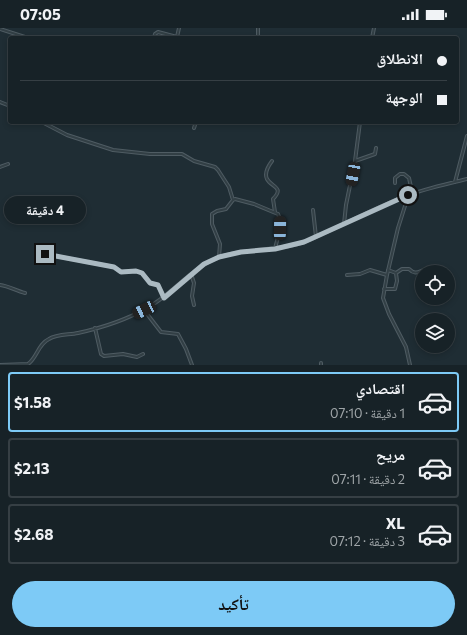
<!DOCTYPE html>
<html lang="ar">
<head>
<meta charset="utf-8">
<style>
  body { margin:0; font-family:Commissioner,"Noto Naskh Arabic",sans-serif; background:#242f33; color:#f1f3f6; direction:rtl; height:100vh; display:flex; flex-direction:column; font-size:15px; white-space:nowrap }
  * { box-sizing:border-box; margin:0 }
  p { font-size:13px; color:#9ea4a7 }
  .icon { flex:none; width:22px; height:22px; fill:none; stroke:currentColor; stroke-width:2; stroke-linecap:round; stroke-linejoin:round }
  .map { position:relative; height:337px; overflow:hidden; direction:ltr }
  .panel { display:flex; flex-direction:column; background:#172227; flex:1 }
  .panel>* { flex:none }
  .top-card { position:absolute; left:8px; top:8px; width:451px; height:88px; border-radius:4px; box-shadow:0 2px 6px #0003,0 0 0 1px #363f44; direction:rtl; display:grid; align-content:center; height:88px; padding:0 12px; background:#172227 }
  .fabs { position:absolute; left:415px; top:237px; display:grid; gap:8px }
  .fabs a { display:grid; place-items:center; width:40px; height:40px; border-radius:50%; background:#172227; box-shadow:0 2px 6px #0003,0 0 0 1px #363f44; font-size:20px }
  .end { position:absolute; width:18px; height:18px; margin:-9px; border:5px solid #abbac2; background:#111; box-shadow:0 0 0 2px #111 }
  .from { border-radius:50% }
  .bubble { position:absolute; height:28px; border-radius:14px; background:#172227; box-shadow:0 2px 6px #0003,0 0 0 1px #363f44; font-size:13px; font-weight:700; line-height:28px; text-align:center; direction:rtl }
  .car { position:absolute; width:12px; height:24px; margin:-12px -6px; border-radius:5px; box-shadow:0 0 3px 1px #0007; background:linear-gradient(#222 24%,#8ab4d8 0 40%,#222 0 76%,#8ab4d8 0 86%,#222 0) }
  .top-card b { display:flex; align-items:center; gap:14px; height:38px; font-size:15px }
  .top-card b+b { border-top:1px solid #363f44 }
  .top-card i { width:10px; height:10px; background:#f1f3f6 }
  ul { padding:7px 0 0; list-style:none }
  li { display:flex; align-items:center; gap:12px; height:60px; margin:0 8px 6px; padding:0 4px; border:2px solid #363f44; border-radius:4px }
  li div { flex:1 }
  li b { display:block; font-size:15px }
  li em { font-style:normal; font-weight:700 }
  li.on { border-color:#7dcaf6 }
  li>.icon { width:36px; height:36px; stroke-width:1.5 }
  .cta { display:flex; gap:8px; margin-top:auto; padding:8px 12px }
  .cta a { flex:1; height:46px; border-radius:24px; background:#7dcaf6; color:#111; font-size:16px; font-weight:700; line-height:46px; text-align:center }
  .status { display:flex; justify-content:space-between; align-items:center; height:28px; padding:0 20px; background:#172227; direction:ltr }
  .status svg { height:11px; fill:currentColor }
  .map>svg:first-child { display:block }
</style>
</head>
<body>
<div class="status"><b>07:05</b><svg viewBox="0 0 49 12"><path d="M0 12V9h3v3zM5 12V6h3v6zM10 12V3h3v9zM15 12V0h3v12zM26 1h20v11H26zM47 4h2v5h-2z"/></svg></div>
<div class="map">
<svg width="467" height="337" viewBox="0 0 467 337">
  <rect width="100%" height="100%" fill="#1f2d34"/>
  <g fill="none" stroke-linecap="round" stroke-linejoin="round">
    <g stroke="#4f5c63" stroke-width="4">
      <path id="street" d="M258 0V10
        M0 1 28 10
        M154 10 155 6 158 4 177 9 179 0
        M372 10 374 0
        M0 74 10 78
        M42 94 67 107 113 122 150 126H182L194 133 215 139 218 142 229 159 233 172
        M194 100 196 94
        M272 133C269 137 264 145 267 151 271 159 285 159 273 171L275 184
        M355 133 375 126 376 120
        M0 139 8 136
        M455 154 467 108
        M395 155V150L400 146H404L409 150 411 159 398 200 387 247 383 270 389 286 406 319 410 337
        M313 182 316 209
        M344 196 346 177 355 133 360 94
        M45 226 114 239 121 244 136 243 142 245 151 255 158 257 164 269
        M219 229 220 216 212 196V186L217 183 226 181 233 172 235 171 254 176 278 186C284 196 277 210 275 221
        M388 242 396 245
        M396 245 402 241H409C415 247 418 244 424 242 427 241 431 242 434 243
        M191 246 194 255 192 268 194 277
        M347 247 360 246 370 242 387 247
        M0 257C9 258 16 263 25 265
        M384 261H395L397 253 396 245
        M144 282 161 304 178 306 186 321 192 337
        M95 300 101 326 104 328 123 326 137 329 143 326
        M0 337 28 336C37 330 38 316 49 311 57 306 69 307 78 305 101 300 126 292 147 280 173 266 191 239 220 229 247 219 277 224 304 214 313 211 322 206 331 202 357 190 382 177 409 167 427 160 448 156 467 151
        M321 337V335"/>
    </g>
    <use href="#street" stroke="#323f45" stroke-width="2"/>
  </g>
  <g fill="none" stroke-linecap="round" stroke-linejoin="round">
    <path stroke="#abbac2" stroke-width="5" d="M45 226 114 239 121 244 136 243 142 245 150 255 158 257 164 270 204 236 219 229 241 224 275 221 304 214 408 167"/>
  </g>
</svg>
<div class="fabs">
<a><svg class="icon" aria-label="locate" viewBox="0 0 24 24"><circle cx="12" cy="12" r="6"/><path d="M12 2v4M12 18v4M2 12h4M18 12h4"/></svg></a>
<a><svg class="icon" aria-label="layers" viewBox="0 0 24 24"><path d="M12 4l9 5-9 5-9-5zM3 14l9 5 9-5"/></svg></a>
</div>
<i class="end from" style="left:408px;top:167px"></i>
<i class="end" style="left:45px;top:226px"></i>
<div class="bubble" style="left:4px;top:168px;width:82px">4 دقيقة</div>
<i class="car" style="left:353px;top:146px;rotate:191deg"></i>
<i class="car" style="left:280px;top:200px;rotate:1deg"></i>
<i class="car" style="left:144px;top:282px;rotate:245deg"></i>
<div class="top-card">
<b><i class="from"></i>الانطلاق</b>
<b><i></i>الوجهة</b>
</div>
</div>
<section class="panel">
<ul>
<li class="on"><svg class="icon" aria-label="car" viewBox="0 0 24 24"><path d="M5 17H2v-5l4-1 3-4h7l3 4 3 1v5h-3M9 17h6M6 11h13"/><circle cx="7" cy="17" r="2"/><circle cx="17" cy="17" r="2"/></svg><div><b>اقتصادي</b><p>1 دقيقة · 07:10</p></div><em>$1.58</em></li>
<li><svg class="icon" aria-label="car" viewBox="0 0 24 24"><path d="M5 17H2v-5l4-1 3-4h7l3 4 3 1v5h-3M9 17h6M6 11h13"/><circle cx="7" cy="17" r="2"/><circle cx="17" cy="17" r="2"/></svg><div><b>مريح</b><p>2 دقيقة · 07:11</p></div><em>$2.13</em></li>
<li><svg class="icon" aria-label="car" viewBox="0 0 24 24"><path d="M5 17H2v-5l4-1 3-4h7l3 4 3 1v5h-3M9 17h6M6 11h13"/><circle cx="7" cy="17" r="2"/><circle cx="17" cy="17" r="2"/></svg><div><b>XL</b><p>3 دقيقة · 07:12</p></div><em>$2.68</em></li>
</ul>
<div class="cta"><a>تأكيد</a></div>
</section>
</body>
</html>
